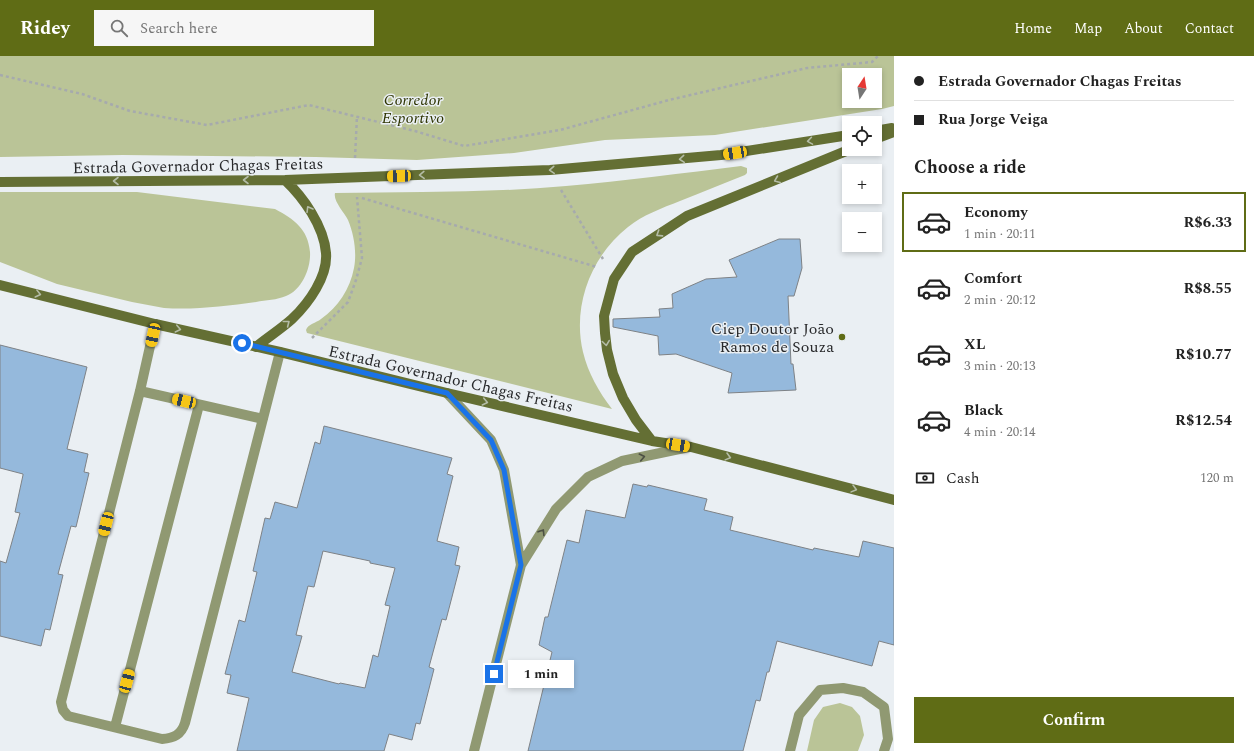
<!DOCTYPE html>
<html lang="en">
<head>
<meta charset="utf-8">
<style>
  body { margin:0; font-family:Spectral,serif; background:#f6f6f6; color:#222; height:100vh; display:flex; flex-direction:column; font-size:15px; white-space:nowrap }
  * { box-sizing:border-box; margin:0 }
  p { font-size:13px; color:#767676 }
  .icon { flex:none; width:22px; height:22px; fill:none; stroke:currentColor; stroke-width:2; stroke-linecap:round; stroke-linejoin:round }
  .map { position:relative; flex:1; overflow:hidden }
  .details { display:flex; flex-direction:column; background:#fff; width:360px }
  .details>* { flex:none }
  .top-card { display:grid; align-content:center; height:88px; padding:0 20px; background:#fff }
  .needle { width:26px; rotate:12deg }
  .buttons { position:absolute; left:842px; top:12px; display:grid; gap:8px }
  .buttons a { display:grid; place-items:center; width:40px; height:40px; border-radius:0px; background:#fff; box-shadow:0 2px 6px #0003; font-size:20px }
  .end { position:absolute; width:18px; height:18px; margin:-9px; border:5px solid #1a73e8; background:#fff; box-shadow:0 0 0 2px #fff }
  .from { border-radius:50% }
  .bubble { position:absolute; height:28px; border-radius:0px; background:#fff; box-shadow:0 2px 6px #0003; font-size:13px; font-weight:700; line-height:28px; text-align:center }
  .car { position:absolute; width:12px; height:24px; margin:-12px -6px; border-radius:5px; box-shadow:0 0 3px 1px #0007; background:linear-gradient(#f5c518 24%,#345 0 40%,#f5c518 0 76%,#345 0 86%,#f5c518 0) }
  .top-card b { display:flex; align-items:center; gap:14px; height:38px; font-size:15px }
  .top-card b+b { border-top:1px solid #e0e0e0 }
  .top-card i { width:10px; height:10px; background:#222 }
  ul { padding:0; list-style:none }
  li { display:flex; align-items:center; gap:12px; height:60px; margin:0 8px 6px; padding:0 12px; border:2px solid transparent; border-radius:0px }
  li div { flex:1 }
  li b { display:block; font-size:15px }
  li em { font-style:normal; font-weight:700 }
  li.selected { border-color:#5f6c15 }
  li>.icon { width:36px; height:36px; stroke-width:1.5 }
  h2 { padding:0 20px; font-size:18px; line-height:48px }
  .pay { display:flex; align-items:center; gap:10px; height:44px; padding:0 20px; font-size:15px }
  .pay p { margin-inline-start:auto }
  .action { display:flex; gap:8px; margin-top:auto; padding:8px 20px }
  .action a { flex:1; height:46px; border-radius:0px; background:#5f6c15; color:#fff; font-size:16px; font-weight:700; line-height:46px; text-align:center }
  header { display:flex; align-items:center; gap:24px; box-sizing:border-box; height:56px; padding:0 20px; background:#5f6c15; color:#fff }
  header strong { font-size:19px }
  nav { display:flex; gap:22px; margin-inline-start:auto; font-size:14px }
  .search { width:280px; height:36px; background:#f6f6f6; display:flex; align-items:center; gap:10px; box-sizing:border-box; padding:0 14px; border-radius:0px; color:#767676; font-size:15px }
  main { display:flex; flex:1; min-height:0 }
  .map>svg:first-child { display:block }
</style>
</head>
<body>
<header>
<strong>Ridey</strong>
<div class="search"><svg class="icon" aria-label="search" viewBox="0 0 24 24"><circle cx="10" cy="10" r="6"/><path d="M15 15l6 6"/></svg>Search here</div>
<nav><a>Home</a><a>Map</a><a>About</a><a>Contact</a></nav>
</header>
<main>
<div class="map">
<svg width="894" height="695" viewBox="0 0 894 695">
  <rect width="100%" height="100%" fill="#eaeff3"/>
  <path fill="#bac497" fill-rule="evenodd" d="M0 0H894V50L882 53 715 79 605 84 514 97 417 104 316 101 123 99 0 101ZM849 19H875V45H849Z
    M741 110 747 112V117L745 119C723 128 702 136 680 145 662 152 643 159 628 171 591 200 572 250 583 296 588 317 599 336 612 353L307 277 306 274C308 268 316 267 321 263 338 251 350 233 354 212 357 197 354 178 348 164 344 156 333 145 335 137 412 136 489 137 566 130 625 125 683 117 741 110Z
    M0 136H137L275 153C294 163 308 173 310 196 311 212 302 234 286 240 277 244 266 244 256 246 226 250 195 254 164 252L132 246 57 228 0 206Z
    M840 647 852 651 860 660 864 679 858 695H807L814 664 823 651Z"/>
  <path fill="#95b9dc" stroke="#7e8286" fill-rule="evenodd" d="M779 183H800L802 212 794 240H788L791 308H793L796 334 728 337 732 317 676 298 659 299 658 280 613 271V263L660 261 659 253 673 252 672 238 706 223 737 221 729 204Z
    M0 289 87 311 67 393 88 398 84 416 89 417 76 471 71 470 58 518 63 519 50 574 45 573 41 590 0 580V505L6 507 20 457 15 456 23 419V418L0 412Z
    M324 370 452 402 447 418 453 420 437 485 459 491 455 509 460 510 446 564 442 563 429 611 434 613 420 668 416 667 412 684 389 678 384 695H237L249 642 227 637 231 619 225 618 239 564 245 566 257 516 253 515 265 462 270 463 275 446 297 452 315 386 320 388ZM323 495 370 505V507L395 512 385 549 390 550 378 601 373 599 365 632 340 627 339 628 292 616 302 580 296 579 308 530 314 531Z
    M633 428 647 431 648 429 707 443 704 454 733 461 730 474 813 494 814 492 859 501 863 485 894 492V589L879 585 872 610 777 585 769 616H767L760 645 756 644 743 695H528L552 596 539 589 545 561H548L567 484 579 487 586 454 625 462Z"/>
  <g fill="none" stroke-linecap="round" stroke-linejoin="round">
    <path stroke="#a6aaad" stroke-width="2.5" stroke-dasharray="3 3" stroke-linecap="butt" d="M0 19 82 38 130 55 207 69 309 49 415 75 464 90 560 74 669 44 807 12 872 6 878 0
      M355 102 357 60
      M561 134 603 203
      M362 142 597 211
      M312 282 348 246 356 224 362 202 357 141"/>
    <path stroke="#909972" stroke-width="10" d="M155 268 140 335 61 646 63 654 68 660 162 683C174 682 181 679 185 667L280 296
      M140 335 263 363
      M447 337 491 384 504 414 521 509
      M115 671 199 349
      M474 695 521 509 556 453 588 421 622 405 689 391
      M790 695 799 659 820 634 843 632 863 636 884 651 888 683 884 695"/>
    <path stroke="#646f34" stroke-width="10" d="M875 75 892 72
      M875 83 894 76
      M0 126 285 124 550 114 721 99 849 79
      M0 229 155 268 280 296 447 337 652 385 691 391 894 444
      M256 291C268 281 281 273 292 263 309 247 328 220 326 197 324 170 303 141 285 124
      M652 385 636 364 623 342 613 318 607 294 605 277 604 260 614 223 632 196 687 160 851 93"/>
  </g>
  <defs><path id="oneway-chevron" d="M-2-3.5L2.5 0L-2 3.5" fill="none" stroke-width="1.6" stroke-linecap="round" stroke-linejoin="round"/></defs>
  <g stroke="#b4bca7">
    <use href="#oneway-chevron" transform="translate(810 85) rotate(171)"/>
    <use href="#oneway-chevron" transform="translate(682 103) rotate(175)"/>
    <use href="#oneway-chevron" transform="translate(552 114) rotate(176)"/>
    <use href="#oneway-chevron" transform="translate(422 119) rotate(178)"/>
    <use href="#oneway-chevron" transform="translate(246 124) rotate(180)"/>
    <use href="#oneway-chevron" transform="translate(777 124) rotate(158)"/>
    <use href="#oneway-chevron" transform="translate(116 125) rotate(180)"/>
    <use href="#oneway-chevron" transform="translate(309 153) rotate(-121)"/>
    <use href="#oneway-chevron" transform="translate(659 178) rotate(147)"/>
    <use href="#oneway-chevron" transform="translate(38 238) rotate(14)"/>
    <use href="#oneway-chevron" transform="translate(287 267) rotate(-38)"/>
    <use href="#oneway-chevron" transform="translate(178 273) rotate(13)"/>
    <use href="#oneway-chevron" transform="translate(606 287) rotate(82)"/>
    <use href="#oneway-chevron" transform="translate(485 346) rotate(13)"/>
    <use href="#oneway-chevron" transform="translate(728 401) rotate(15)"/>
    <use href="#oneway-chevron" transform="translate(854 433) rotate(15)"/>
  </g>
  <g stroke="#4c5044">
    <use href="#oneway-chevron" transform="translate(642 401) rotate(-12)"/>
    <use href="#oneway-chevron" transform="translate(542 476) rotate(-58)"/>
  </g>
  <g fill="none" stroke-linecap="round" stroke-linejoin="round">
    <path stroke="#1a73e8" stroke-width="5" d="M242 287 447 337 491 384 504 414 521 509 494 618"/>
  </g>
  <circle fill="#5f6c15" stroke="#eaeff3" stroke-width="1.5" cx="842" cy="281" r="4"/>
  <g text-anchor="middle" stroke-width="3" stroke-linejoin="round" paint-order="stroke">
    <g font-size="16" font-style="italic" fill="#2d3400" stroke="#eaeff3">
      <text x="413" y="49">Corredor<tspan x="413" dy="18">Esportivo</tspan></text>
    </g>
    <g font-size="16" fill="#28292b" stroke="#eaeff3">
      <text transform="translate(198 109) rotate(-1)" y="6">Estrada Governador Chagas Freitas</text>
      <text transform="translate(451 322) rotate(13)" y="6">Estrada Governador Chagas Freitas</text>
    </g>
    <g font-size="16" fill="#28292b" stroke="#eaeff3" text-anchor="end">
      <text x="834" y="278">Ciep Doutor João<tspan x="834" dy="18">Ramos de Souza</tspan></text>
    </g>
  </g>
</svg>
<div class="buttons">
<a><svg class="needle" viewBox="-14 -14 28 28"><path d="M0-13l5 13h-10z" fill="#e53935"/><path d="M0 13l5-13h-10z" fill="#767676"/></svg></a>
<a><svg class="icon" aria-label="locate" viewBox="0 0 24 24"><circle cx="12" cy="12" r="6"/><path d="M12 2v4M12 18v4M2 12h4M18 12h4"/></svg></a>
<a>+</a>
<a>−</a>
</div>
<i class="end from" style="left:242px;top:287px"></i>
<i class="end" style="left:494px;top:618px"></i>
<div class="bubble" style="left:508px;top:604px;width:66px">1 min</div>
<i class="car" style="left:735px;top:97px;rotate:261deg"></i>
<i class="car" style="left:399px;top:120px;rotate:268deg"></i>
<i class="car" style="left:153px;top:279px;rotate:192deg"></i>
<i class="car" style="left:184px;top:345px;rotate:283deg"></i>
<i class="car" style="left:678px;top:389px;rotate:99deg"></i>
<i class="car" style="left:106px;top:468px;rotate:194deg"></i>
<i class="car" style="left:127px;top:625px;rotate:15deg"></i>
</div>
<section class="details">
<div class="top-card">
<b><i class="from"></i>Estrada Governador Chagas Freitas</b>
<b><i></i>Rua Jorge Veiga</b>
</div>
<h2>Choose a ride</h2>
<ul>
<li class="selected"><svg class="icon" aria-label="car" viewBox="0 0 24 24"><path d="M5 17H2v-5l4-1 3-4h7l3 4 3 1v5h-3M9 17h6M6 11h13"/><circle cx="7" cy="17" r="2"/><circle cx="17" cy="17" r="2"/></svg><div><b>Economy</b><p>1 min · 20:11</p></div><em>R$6.33</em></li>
<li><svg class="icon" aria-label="car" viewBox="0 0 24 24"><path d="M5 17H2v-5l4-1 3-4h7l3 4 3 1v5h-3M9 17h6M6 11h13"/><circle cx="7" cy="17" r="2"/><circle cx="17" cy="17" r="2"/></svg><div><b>Comfort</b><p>2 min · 20:12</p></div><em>R$8.55</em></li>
<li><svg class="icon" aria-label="car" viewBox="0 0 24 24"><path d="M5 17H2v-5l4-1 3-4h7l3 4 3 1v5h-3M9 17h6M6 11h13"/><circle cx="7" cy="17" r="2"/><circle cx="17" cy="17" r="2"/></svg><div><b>XL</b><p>3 min · 20:13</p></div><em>R$10.77</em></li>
<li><svg class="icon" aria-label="car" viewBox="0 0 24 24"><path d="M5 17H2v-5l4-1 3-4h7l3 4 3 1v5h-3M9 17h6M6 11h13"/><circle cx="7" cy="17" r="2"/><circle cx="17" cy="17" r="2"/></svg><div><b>Black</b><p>4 min · 20:14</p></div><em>R$12.54</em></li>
</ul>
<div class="pay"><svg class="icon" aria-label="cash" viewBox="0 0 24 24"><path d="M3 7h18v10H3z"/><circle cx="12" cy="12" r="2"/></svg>Cash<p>120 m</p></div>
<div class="action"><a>Confirm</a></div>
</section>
</main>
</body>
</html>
